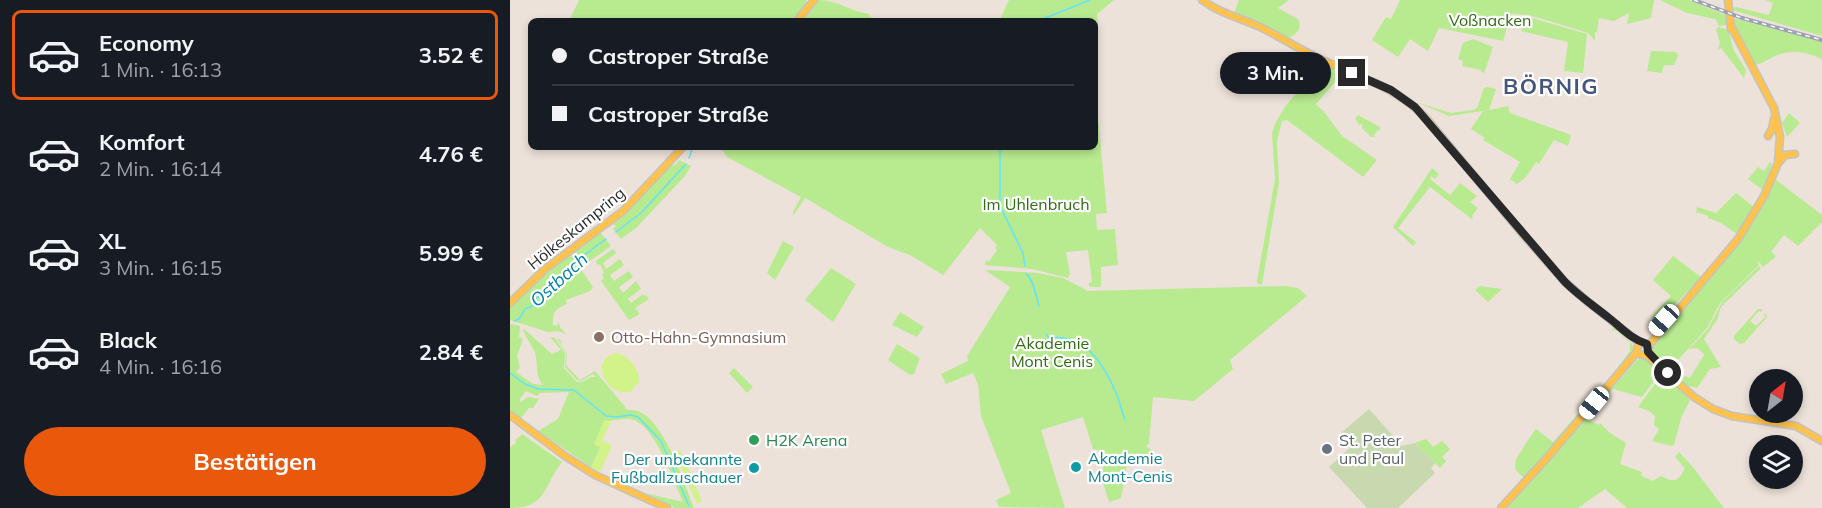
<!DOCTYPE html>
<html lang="de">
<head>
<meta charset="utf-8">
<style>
  body { margin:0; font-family:Mulish,sans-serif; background:#242831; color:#f1f3f6; height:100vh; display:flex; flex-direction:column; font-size:22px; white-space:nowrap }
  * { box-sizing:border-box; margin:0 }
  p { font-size:20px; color:#9ea1a6 }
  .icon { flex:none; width:33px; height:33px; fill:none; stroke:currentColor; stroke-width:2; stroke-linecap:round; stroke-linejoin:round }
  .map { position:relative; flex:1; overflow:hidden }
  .side { display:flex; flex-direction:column; background:#171b24; width:510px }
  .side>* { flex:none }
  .hud { position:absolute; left:18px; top:18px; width:570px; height:132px; border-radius:9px; box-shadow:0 3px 9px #0003; display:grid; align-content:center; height:132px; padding:0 24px; background:#171b24 }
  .needle { width:39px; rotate:31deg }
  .fabs { position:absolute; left:1239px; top:369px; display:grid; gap:12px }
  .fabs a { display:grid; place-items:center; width:54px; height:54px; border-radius:50%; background:#171b24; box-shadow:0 3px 9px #0003; font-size:30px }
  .end { position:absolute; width:27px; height:27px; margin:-14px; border:8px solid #292929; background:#fff; box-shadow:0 0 0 3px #fff }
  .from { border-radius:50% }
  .bubble { position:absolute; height:42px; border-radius:21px; background:#171b24; box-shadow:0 3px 9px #0003; font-size:20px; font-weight:700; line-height:42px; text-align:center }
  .car { position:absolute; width:18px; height:36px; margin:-18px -9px; border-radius:8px; box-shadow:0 0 4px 2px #0007; background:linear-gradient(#fff 24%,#345 0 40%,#fff 0 76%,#345 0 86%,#fff 0) }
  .hud b { display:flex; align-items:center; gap:21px; height:57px; font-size:22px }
  .hud b+b { border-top:2px solid #363941 }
  .hud i { width:15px; height:15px; background:#f1f3f6 }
  ul { padding:10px 0 0; list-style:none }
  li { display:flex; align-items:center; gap:18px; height:90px; margin:0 12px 9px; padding:0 12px; border:3px solid transparent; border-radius:9px }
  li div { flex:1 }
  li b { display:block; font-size:22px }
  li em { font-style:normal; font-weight:700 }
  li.active { border-color:#ea580c }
  li>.icon { width:54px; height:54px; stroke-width:1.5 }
  .button { display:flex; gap:12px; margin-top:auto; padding:12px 24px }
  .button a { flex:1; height:69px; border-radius:36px; background:#ea580c; color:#fff; font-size:24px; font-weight:700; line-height:69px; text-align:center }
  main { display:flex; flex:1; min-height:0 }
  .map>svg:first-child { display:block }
</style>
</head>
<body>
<main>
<section class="side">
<ul>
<li class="active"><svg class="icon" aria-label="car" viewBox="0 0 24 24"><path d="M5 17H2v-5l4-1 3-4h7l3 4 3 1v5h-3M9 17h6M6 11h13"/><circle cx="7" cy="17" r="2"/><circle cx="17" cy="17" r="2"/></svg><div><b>Economy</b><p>1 Min. · 16:13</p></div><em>3.52 €</em></li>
<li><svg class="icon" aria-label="car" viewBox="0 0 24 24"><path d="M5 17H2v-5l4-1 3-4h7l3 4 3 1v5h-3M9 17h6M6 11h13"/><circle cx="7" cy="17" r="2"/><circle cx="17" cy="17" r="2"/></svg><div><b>Komfort</b><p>2 Min. · 16:14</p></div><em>4.76 €</em></li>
<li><svg class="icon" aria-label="car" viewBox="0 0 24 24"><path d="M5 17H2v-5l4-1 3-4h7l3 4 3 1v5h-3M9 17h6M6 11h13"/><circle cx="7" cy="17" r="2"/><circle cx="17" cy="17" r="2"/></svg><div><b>XL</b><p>3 Min. · 16:15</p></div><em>5.99 €</em></li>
<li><svg class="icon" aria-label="car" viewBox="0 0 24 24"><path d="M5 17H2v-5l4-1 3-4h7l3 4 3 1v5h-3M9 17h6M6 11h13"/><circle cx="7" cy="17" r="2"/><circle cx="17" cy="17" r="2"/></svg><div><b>Black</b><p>4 Min. · 16:16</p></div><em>2.84 €</em></li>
</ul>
<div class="button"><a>Bestätigen</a></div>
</section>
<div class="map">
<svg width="1312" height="508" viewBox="0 0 1312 508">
  <rect width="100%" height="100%" fill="#ede2d9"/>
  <path fill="#b8ea90" d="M69 0H296V3L283 21H59Z
    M309 0C327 0 342 12 360 14L359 16 370 21H290Z
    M499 0H604L587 14 588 25 585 44V21H489Z
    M729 0H779L768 8 788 19C793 28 786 35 778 38L756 26 724 13Z
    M890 0H1144L1141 18 1117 24 1119 13 1104 21 1089 18 1087 32H1085V41L1078 33 1072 31 1019 15 1001 14 993 41 929 28 918 51 900 39 888 57 862 40 876 17 881 19Z
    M1150 0H1179L1215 15 1217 25 1209 26 1205 19 1177 13Z
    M1255 0H1312V36L1222 10V8L1226 7 1259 15 1263 3Z
    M1015 16 1077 34 1073 73 1054 71 1058 42 1011 31Z
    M1223 18 1309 41 1312 42V59C1294 51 1279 49 1261 58 1255 61 1251 65 1244 64 1238 56 1225 27 1223 18Z
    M1208 27 1219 30 1223 49 1236 70 1234 78 1211 48 1208 50 1210 42 1206 30Z
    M963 39 983 47 974 73 971 72V70L952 66 953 61 948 59 953 43Z
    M1141 51 1166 52 1168 56 1164 65H1155L1153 67 1152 73 1137 71Z
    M813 65 833 73 806 104 815 113 832 136 867 160 853 177 777 120 772 121 767 141 769 182 752 285 747 283V281L765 179 762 133 766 122 776 105Z
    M585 84 597 213 586 214 587 230 605 229 608 265 591 267V287H579V283L582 282 578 250 556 252 560 274 558 278 522 269 475 265 476 260 479 262 487 250 485 248 487 245 470 228 433 275 400 255 378 247 295 198 283 216V212L291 197 217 157 213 151 205 147H585Z
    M977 87 986 89 979 110 998 106 1000 113 1061 135 1058 146 1044 140 1029 164 1026 162 1016 177 1007 184 1000 179 1010 162 973 140 975 138 961 129 973 111 939 116 906 102 941 113 963 110 967 108 974 88Z
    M1279 113 1290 123 1277 137 1272 123Z
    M848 115 870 127V131L868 130 864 135 865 137H861L851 127 853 126 852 124 849 125 845 118Z
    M1274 159 1266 180 1312 215V222L1288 246 1274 235 1261 252 1266 256 1264 258 1253 267 1247 260 1249 265 1210 303 1197 328 1159 370 1145 356 1141 347 1232 240 1262 185 1272 161Z
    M169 160 181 166 175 176 126 228 111 239 103 229 106 226 102 224 117 211 161 163 164 166Z
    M1260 162 1262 164 1253 190 1238 179 1248 167 1254 171Z
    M922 168 929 174 925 179 921 176 920 179 940 195 950 183 967 196 960 202 968 208 962 216 963 220 920 187 888 228 906 242 903 246 883 227Z
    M1226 193 1244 207 1227 234 1211 223 1198 218V216L1188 212 1186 214 1187 207 1206 213Z
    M90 232 101 246 70 268 83 287 80 291 56 300 57 304C46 309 42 311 43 325L46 326 49 323 50 327 56 334 48 331 38 332 0 320V306C26 276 58 255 90 232Z
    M273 241 284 247 265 280 257 273Z
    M103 249 106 253 93 263 96 269 110 259 114 265 100 275 104 281 119 271 123 277 109 287 113 293 126 281 131 289 118 299 121 303 133 294 134 296 136 295 139 299 125 308 130 314 119 320 91 281 94 278 92 275 94 273 90 264 87 265 86 261Z
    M1163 256 1191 277 1148 323 1141 317 1161 296 1143 280Z
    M1249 266 1272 286 1251 268 1211 307 1207 320 1194 339 1211 367 1200 369 1187 388 1180 386 1178 387 1161 372 1171 380 1175 376 1180 378 1194 355 1193 353 1187 348 1179 349 1198 329 1212 302Z
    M321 268 346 284 323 322 295 300Z
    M475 270 528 273 553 278 578 291 776 286 788 288 797 296 720 360 723 369 684 401 643 397 639 443 636 446 641 450 639 456 619 454 611 498 599 502 592 480 595 451 583 449 573 417 531 430 555 508 489 507 486 500 501 493 471 416 468 384 463 373 436 384 431 374 458 361 457 356 500 287Z
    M970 286 992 289 978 302 965 290Z
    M1248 309H1252V312L1249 311 1240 321 1246 326 1255 317 1254 314H1256L1257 317 1234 343 1230 344 1224 339V336Z
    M390 312 414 327 407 337 382 325Z
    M0 324 10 326 9 337 13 339 7 356 10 368 6 372 23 384 33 385C24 374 29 366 25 353 22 344 14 337 13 328L42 354 51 350 40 337 45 338 55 354 54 368 67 382H72L81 377H86L83 374 71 381 67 380 55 367 56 354 47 338 52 341 50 342 57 354 56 365 70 380 85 371 117 409 113 407 117 410C150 404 174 483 184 508H165L135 493 173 502C164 482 145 424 121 419 114 418 104 421 97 421L90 448 81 467 28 431 48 419 59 392 30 393 27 396 16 391 9 400 11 402 18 397 29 399 23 408H19L11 418 0 410Z
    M1104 327 1122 344 1123 350 1110 368 1014 478 1005 469 1006 459 1024 431 1026 429 1043 442 1101 376 1120 351V343L1107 331 1102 330 1096 336Z
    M387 344 410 358 404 374 400 375 378 360Z
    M1132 358H1136L1148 370 1144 381 1132 397 1103 389 1090 403H1089L1127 360Z
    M224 368 243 387 237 393 219 373Z
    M1153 373 1180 400 1171 418 1164 445 1161 446 1142 441 1149 429 1144 425 1145 416 1139 411 1128 407Z
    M1084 407 1085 409 1077 419 1088 425 1090 423 1100 433 1116 443 1110 464 1132 472 1131 476 1143 481 1151 476C1165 483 1168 482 1175 468L1165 457 1169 452 1182 466 1214 508H1117L1095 489 1068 508H993Z
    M12 434 52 462C32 488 37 508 0 508V447L6 443 5 441Z
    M916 439 923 447 932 441 940 449 932 457 936 461 930 468 905 443Z"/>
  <path fill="#c8d9af" d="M859 409 892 446 905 443 925 463 921 468 925 473 888 508H857L819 467 841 447 831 433Z"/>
  <path fill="#d2f28a" d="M106 353C119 355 130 369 129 382L120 392C98 397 77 360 106 353Z
    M94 420 101 421 92 441 101 445V448L90 472 81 467 90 448 84 444Z
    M170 450 192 501 187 504 165 452Z"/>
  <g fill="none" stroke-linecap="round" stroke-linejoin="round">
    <path stroke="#61e3fb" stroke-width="1.5" d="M274 21H281
      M322 21H335
      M528 21 580 0
      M490 147V206L513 253 515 266
      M179 158 183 147
      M106 232 131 213 176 164
      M516 274C523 278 526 296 529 306
      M5 321 10 318 15 309 25 305 26 298 33 295 34 289 42 285 62 264 96 239
      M536 334 539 338C575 333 594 364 606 393 610 401 611 411 615 419
      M0 373 15 384 28 389 64 390 96 416 105 417 121 415 128 417 151 441 179 506"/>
    <g stroke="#c3c3c3" stroke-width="9">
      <path id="major" d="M692 0C709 13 730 18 750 27 769 36 787 48 806 57 846 76 886 86 917 119L1010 231 1055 282 1078 302 1130 343
        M1218 0 1221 29
        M287 21 304 0
        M1258 136 1262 129 1264 119
        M1270 161 1275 155 1285 154
        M0 303 35 269 113 211 173 147
        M1127 349a6 6 0 1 1 12 0a6 6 0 1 1-12 0Z
        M1138 346 1228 239 1254 196 1268 163 1270 137 1264 108 1222 28
        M1136 355 1184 397 1203 409 1222 416 1286 426 1312 441
        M0 415 55 456 85 475 157 508
        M991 508 1036 459 1127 352"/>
    </g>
    <use href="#major" stroke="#ffc24d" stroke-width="6"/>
    <g stroke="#9ca2b6" stroke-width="4">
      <path id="rail" d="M1184 0 1232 18 1312 40"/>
    </g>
    <use href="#rail" stroke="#fff" stroke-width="1.5" stroke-dasharray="4.5" stroke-linecap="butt"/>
  </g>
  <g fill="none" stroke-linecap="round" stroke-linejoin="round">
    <path stroke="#292929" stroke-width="8" d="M842 73 881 90 905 107 1055 282C1069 296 1084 306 1099 318 1112 328 1121 339 1137 344L1138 352 1158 373"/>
  </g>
  <circle fill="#8d6e63" stroke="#fff" stroke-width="2" cx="89" cy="337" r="6"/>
  <circle fill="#2e9e5b" stroke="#fff" stroke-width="2" cx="244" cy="440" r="6"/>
  <circle fill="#6b7280" stroke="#fff" stroke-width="2" cx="817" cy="449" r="6"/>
  <g fill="#0f9aa8" stroke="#fff" stroke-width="2">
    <circle cx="566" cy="467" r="6"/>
    <circle cx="244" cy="468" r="6"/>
  </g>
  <g text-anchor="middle" stroke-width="4.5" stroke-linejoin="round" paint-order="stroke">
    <g font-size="16" fill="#2f6d12" stroke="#fff">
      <text x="980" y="26">Voßnacken</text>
      <text x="526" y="210">Im Uhlenbruch</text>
      <text x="542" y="349">Akademie<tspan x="542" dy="18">Mont Cenis</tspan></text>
    </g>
    <g font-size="16" fill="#292929" stroke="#fff">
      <text transform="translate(66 228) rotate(-39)" y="6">Hölkeskampring</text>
    </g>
    <g font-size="16" fill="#785e54" stroke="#fff" text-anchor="start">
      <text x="101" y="343">Otto-Hahn-Gymnasium</text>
    </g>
    <g font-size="16" fill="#27864d" stroke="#fff" text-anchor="start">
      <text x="256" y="446">H2K Arena</text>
    </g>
    <g font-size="16" fill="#5b616d" stroke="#fff" text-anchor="start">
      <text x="829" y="446">St. Peter<tspan x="829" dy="18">und Paul</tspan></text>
    </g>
    <g font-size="16" fill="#0d838f" stroke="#fff" text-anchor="start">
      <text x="578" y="464">Akademie<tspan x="578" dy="18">Mont-Cenis</tspan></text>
      <text x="232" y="465" text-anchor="end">Der unbekannte<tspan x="232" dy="18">Fußballzuschauer</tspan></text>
    </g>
    <g font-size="18" font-style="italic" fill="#0080a6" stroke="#fff">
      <text transform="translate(49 280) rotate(-42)" y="6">Ostbach</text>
    </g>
    <g font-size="22" font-weight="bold" letter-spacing="1.5" fill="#45567e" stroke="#fff">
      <text x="1041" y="94">BÖRNIG</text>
    </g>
  </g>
</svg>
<div class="fabs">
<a><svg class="needle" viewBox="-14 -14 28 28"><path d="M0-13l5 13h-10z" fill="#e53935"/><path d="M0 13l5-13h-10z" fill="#9ea1a6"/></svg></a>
<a><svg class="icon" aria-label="layers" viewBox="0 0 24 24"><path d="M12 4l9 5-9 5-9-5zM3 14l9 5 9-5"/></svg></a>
</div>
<i class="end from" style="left:1158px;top:373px"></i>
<i class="end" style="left:842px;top:73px"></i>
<div class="bubble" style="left:710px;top:52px;width:111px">3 Min.</div>
<i class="car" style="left:1154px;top:320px;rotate:222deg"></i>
<i class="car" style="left:1084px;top:403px;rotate:219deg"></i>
<div class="hud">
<b><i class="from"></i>Castroper Straße</b>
<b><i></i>Castroper Straße</b>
</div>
</div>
</main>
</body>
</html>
